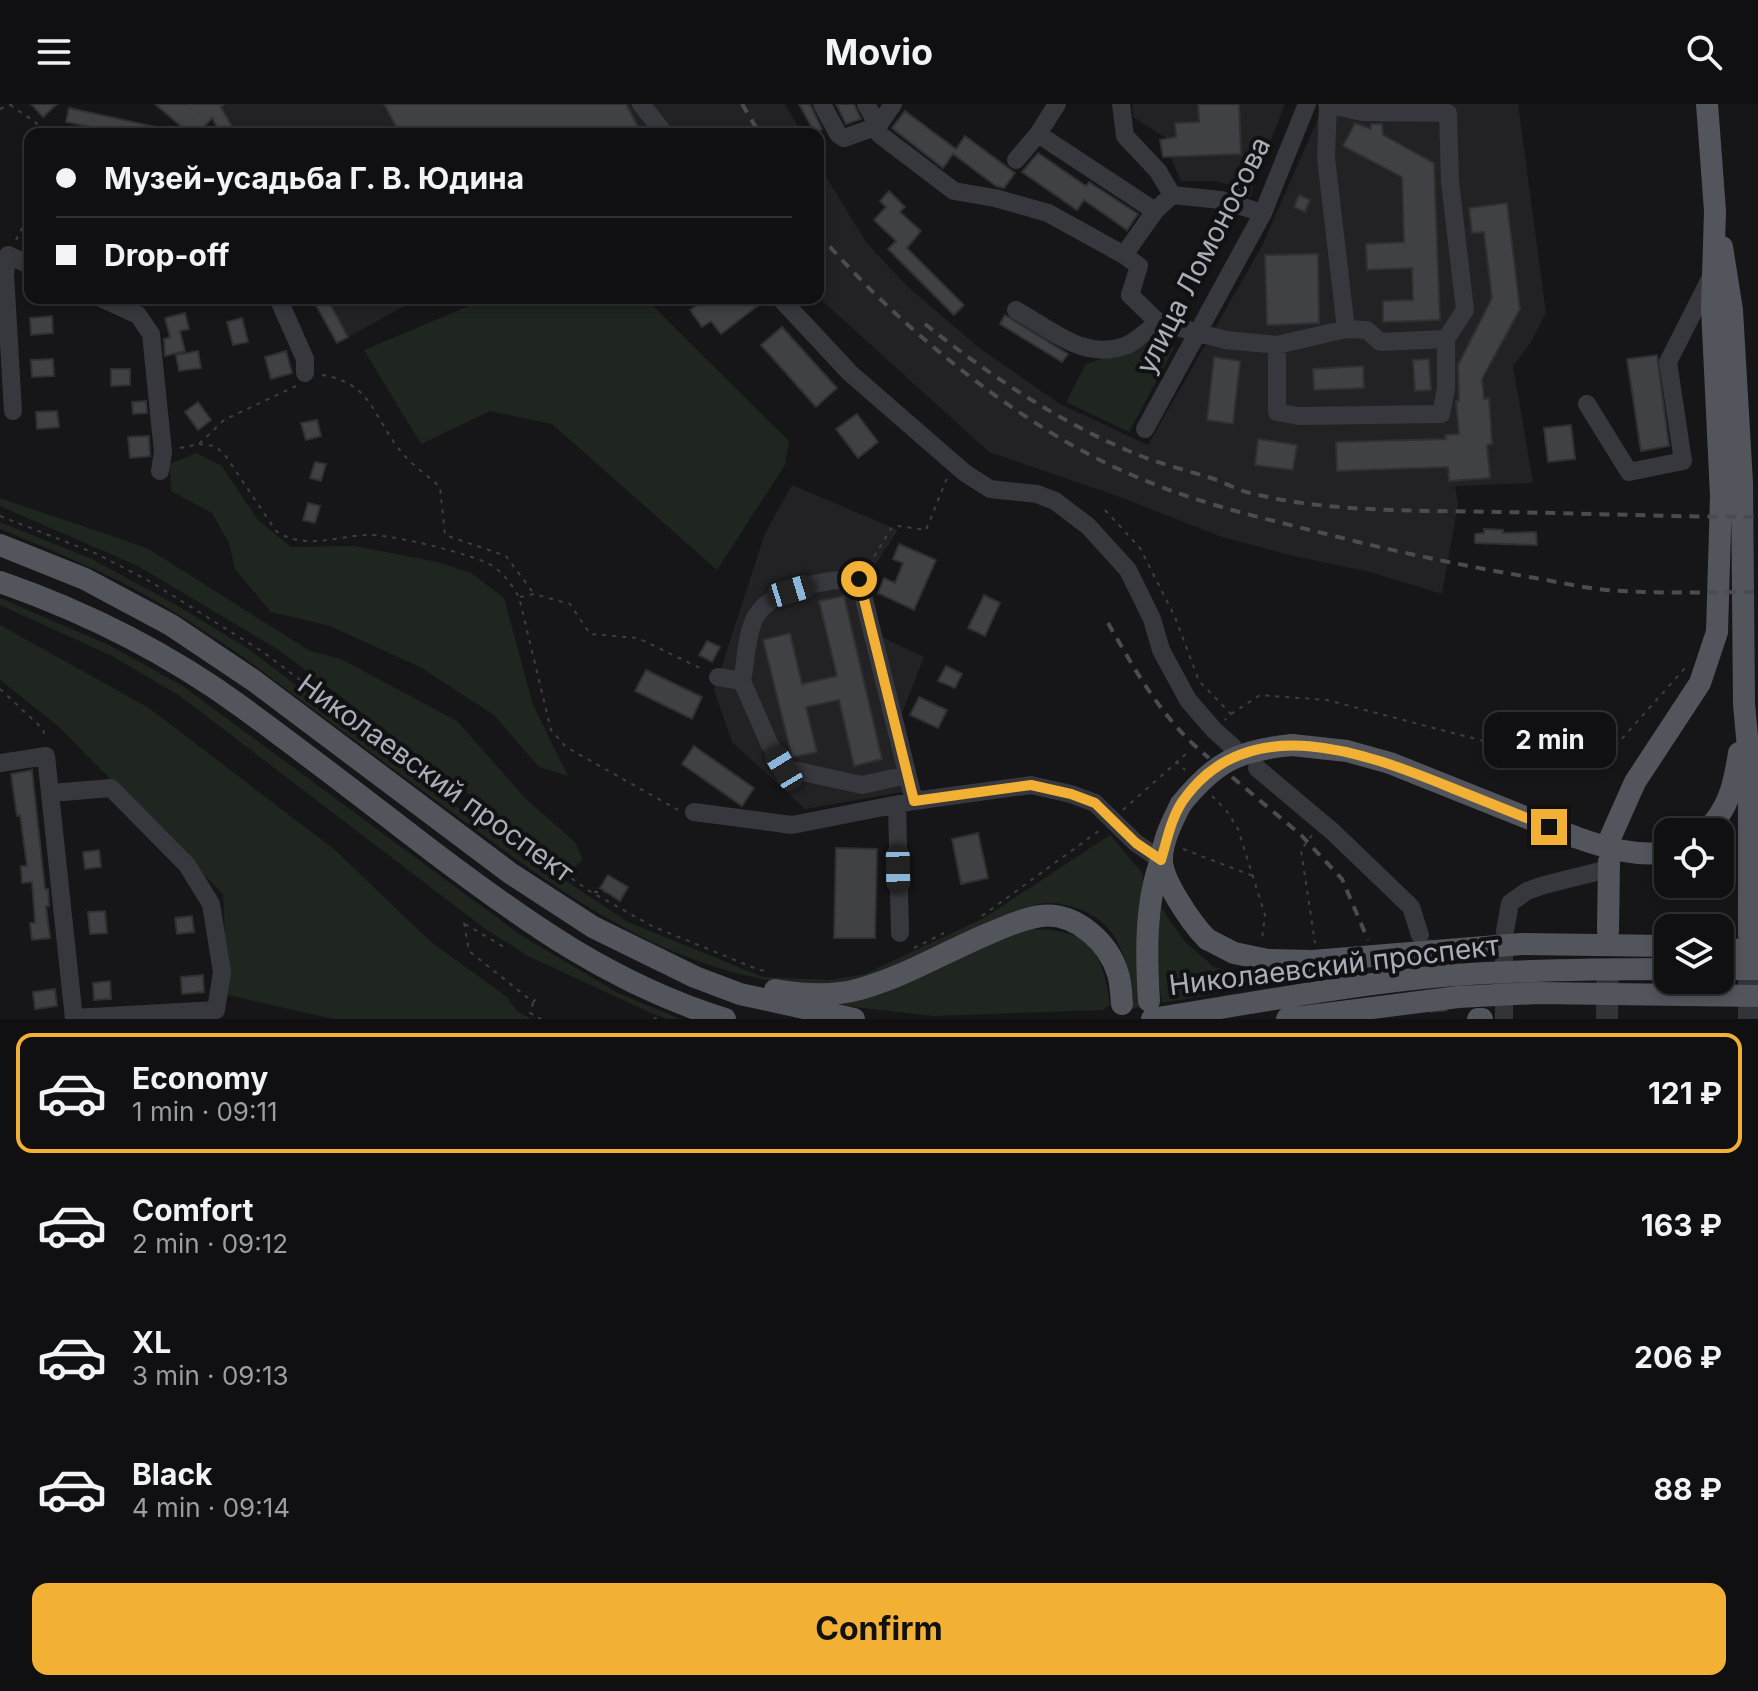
<!DOCTYPE html>
<html lang="en">
<head>
<meta charset="utf-8">
<style>
  body { margin:0; font-family:Inter,sans-serif; background:#19191b; color:#f1f3f6; height:100vh; display:flex; flex-direction:column; font-size:30px; white-space:nowrap }
  * { box-sizing:border-box; margin:0 }
  p { font-size:26px; color:#9c9d9f }
  .icon { flex:none; width:44px; height:44px; fill:none; stroke:currentColor; stroke-width:2; stroke-linecap:round; stroke-linejoin:round }
  .map { position:relative; height:915px; overflow:hidden }
  .details { display:flex; flex-direction:column; background:#101012; flex:1 }
  .details>* { flex:none }
  .hud { position:absolute; left:24px; top:24px; width:800px; height:176px; border-radius:16px; box-shadow:0 4px 12px #0003,0 0 0 2px #303032; display:grid; align-content:center; height:176px; padding:0 32px; background:#101012 }
  .tools { position:absolute; left:1654px; top:714px; display:grid; gap:16px }
  .tools a { display:grid; place-items:center; width:80px; height:80px; border-radius:16px; background:#101012; box-shadow:0 4px 12px #0003,0 0 0 2px #303032; font-size:40px }
  .end { position:absolute; width:36px; height:36px; margin:-18px; border:10px solid #f2b134; background:#111; box-shadow:0 0 0 4px #111 }
  .from { border-radius:50% }
  .bubble { position:absolute; height:56px; border-radius:16px; background:#101012; box-shadow:0 4px 12px #0003,0 0 0 2px #303032; font-size:26px; font-weight:700; line-height:56px; text-align:center }
  .car { position:absolute; width:24px; height:48px; margin:-24px -12px; border-radius:10px; box-shadow:0 0 6px 2px #0007; background:linear-gradient(#222 24%,#8ab4d8 0 40%,#222 0 76%,#8ab4d8 0 86%,#222 0) }
  .hud b { display:flex; align-items:center; gap:28px; height:76px; font-size:30px }
  .hud b+b { border-top:2px solid #303032 }
  .hud i { width:20px; height:20px; background:#f1f3f6 }
  ul { padding:14px 0 0; list-style:none }
  li { display:flex; align-items:center; gap:24px; height:120px; margin:0 16px 12px; padding:0 16px; border:4px solid transparent; border-radius:16px }
  li div { flex:1 }
  li b { display:block; font-size:30px }
  li em { font-style:normal; font-weight:700 }
  li.current { border-color:#f2b134 }
  li>.icon { width:72px; height:72px; stroke-width:1.5 }
  .primary-button { display:flex; gap:16px; margin-top:auto; padding:16px 32px }
  .primary-button a { flex:1; height:92px; border-radius:16px; background:#f2b134; color:#111; font-size:32px; font-weight:700; line-height:92px; text-align:center }
  header { display:flex; justify-content:space-between; align-items:center; height:104px; padding:0 32px; background:#101012; font-size:36px; font-weight:700 }
  .map>svg:first-child { display:block }
</style>
</head>
<body>
<header><svg class="icon" aria-label="menu" viewBox="0 0 24 24"><path d="M4 6h16M4 12h16M4 18h16"/></svg>Movio<svg class="icon" aria-label="search" viewBox="0 0 24 24"><circle cx="10" cy="10" r="6"/><path d="M15 15l6 6"/></svg></header>
<div class="map">
<svg width="1758" height="915" viewBox="0 0 1758 915">
  <rect width="100%" height="100%" fill="#161618"/>
  <path fill="#222225" d="M220 0H785L802 30H236Z
    M1132 0H1285L1251 87 1215 77H1181L1173 59 1168 35 1133 13Z
    M1321 0H1518L1546 209 1531 238 1513 262 1533 379 1455 382 1458 400 1442 490 1370 468 1294 452 1222 433 1120 393 989 348 818 193V60L866 138 906 181 978 243 1060 300 1148 341 1262 142 1320 10Z
    M327 194H419L348 233Z
    M792 381 898 426 866 475 880 532 924 553 902 609 920 685 805 705 732 638 714 586 765 429Z"/>
  <path fill="#1e261f" d="M488 194H645L789 337 785 361 717 466 552 320 490 307 421 340 364 246Z
    M1157 237 1174 244 1129 328 1066 298 1086 260Z
    M196 349 222 362 258 416 291 443 355 442 437 458 471 469 504 494 533 601 568 672 539 663 494 611 420 563 330 522 271 508 235 465 229 439 212 409 171 387 170 360Z
    M0 394 147 444 310 547 341 555 457 617 526 695 575 738 583 756 573 765 518 727 279 546 138 462 0 402Z
    M0 418 92 455 178 502 247 544 480 720 628 818 763 873 829 876 865 870 984 814 1110 731 1143 770 1140 903 1132 905C1130 864 1123 820 1079 805 1070 802 1060 799 1050 799 1027 800 1008 810 987 820 951 837 915 859 877 871 850 880 816 882 787 879 657 863 548 779 446 704 378 654 310 603 242 552 204 527 166 501 125 480 85 460 42 442 0 425Z
    M0 494 109 541 183 582 519 830 618 889 680 915H667L653 910 528 852 484 824 180 592 112 552 0 501Z
    M0 521 149 604 335 746 431 838 507 893 517 907 531 915H333L228 891 223 790 57 621 0 576Z
    M1161 803 1185 838 1214 863 1253 873 1258 882 1162 899C1156 866 1156 835 1161 803Z
    M1033 825C1091 826 1102 846 1110 900L1103 906 933 912 837 901 884 889 1015 828Z"/>
  <path fill="#404145" stroke="#303034" stroke-width="2" d="M31 0H57L43 13Z
    M155 0H224L221 3 236 30H221L212 14 198 30H190Z
    M384 0H626L642 30H400Z
    M799 0H810L822 25 815 29Z
    M836 0H854L861 15 846 20Z
    M1198 0H1239L1241 50 1163 53 1160 36 1176 33 1175 19 1199 18Z
    M69 4 165 25V30H126L66 18Z
    M905 7 956 45 965 32 1015 69 1004 84 996 82 953 50 943 64 892 24Z
    M1355 19 1371 25V20H1382L1383 31 1434 59 1440 216 1383 218V197L1413 196 1412 164 1367 166 1366 140 1404 138 1402 73 1343 42Z
    M1038 49 1086 82 1089 78 1138 110 1127 126 1084 96 1077 106 1022 68Z
    M1231 80 1251 87 1249 92 1229 86Z
    M889 87 905 103 900 108 921 127 907 144 964 201 954 211 888 145 896 137 874 116 886 103 880 97Z
    M1299 91 1310 96 1305 108 1294 103Z
    M1507 99 1520 205 1482 275 1484 295 1489 294 1492 340 1487 341 1490 374 1449 377 1448 363 1337 367 1336 338 1446 335 1445 331 1459 330 1456 297H1459L1458 261 1492 194 1484 128 1472 129 1469 104Z
    M1318 150 1319 219 1267 221 1265 151Z
    M312 194H327L348 233 337 239Z
    M707 194H768L721 230 711 217 702 223 690 206Z
    M185 209 189 225 180 227 185 247 165 252 164 235 170 233 165 214Z
    M1005 211 1068 250 1062 258 1000 220Z
    M52 212 53 229 31 231 30 214Z
    M242 214 248 238 233 241 227 218Z
    M782 223 837 284 816 303 761 241Z
    M198 247 201 264 179 267 176 251Z
    M286 247 292 269 271 275 265 253Z
    M1657 251 1669 342 1641 347 1627 255Z
    M1214 253 1240 257 1233 320 1207 316Z
    M53 255 54 272 32 273 31 256Z
    M1429 255 1431 286 1415 287 1413 256Z
    M1363 262 1364 284 1314 286 1313 265Z
    M111 265H130V281L111 282Z
    M146 297 147 309 133 310 132 298Z
    M198 298 211 316 198 326 185 308Z
    M57 307 59 323 37 325 36 308Z
    M857 310 878 338 858 354 836 325Z
    M317 316 321 332 306 336 301 319Z
    M1571 321 1575 355 1548 358 1544 324Z
    M149 332 150 352 130 354 128 333Z
    M1258 335 1297 341 1293 366 1255 361Z
    M315 358 326 360 321 377 310 374Z
    M308 399 320 402 315 419 303 416Z
    M1484 425 1503 426V429L1536 428 1537 441 1475 439V430L1484 429Z
    M899 440 936 456 914 506 878 489 884 474 895 479 903 459 893 455Z
    M984 491 1000 499 985 532 968 524Z
    M844 492 882 655 854 662 839 596 806 603 817 648 792 653 763 536 790 529 802 580 837 572 819 497Z
    M707 537 720 543 712 558 699 551Z
    M946 562 962 570 955 584 938 577Z
    M646 566 702 593 692 615 635 587Z
    M919 593 947 606 938 624 910 611Z
    M694 642 754 684 742 702 682 660Z
    M32 666 45 785H48L49 802H46L50 834 32 836 30 819H35L32 778 22 779 21 762H27L20 711 17 712 11 670Z
    M978 729 988 774 961 780 952 735Z
    M836 744 877 745 875 834H834Z
    M99 746 101 763 85 765 83 748Z
    M608 771 628 783 620 797 600 784Z
    M105 807 107 829 90 830 88 808Z
    M192 812 194 828 177 830 175 814Z
    M203 871 204 888 182 890 181 873Z
    M110 877 111 895 94 896 93 879Z
    M55 885 57 902 35 905 33 888Z"/>
  <g fill="none" stroke-linecap="round" stroke-linejoin="round">
    <path stroke="#333438" stroke-width="18" stroke-dasharray="18 9" stroke-linecap="butt" d="M1423 838 1436 879 1439 915
      M1504 915V830"/>
    <path stroke="#333438" stroke-width="22" stroke-dasharray="22 11" stroke-linecap="butt" d="M1607 915 1608 848
      M1749 915V848"/>
    <path stroke="#3d3f44" stroke-width="2" stroke-dasharray="4 6" stroke-linecap="butt" d="M190 0 208 20 214 30
      M10 1 34 17 47 30
      M0 5 12 0
      M16 136 30 109
      M322 271C371 279 372 310 399 345 409 359 427 371 440 383L445 431 506 452 534 490
      M199 340 215 342 225 351 276 427C304 446 334 433 365 431 388 429 472 450 491 461 504 469 511 480 519 493L551 626 566 643 678 706
      M180 344 199 340 224 316 296 282
      M1105 406 1140 444 1175 513 1199 577 1231 610 1225 616
      M0 412 97 450 151 478 263 548 455 693 591 788 652 822 759 866 769 867
      M869 461 892 423 898 422 926 426 947 374
      M520 493 534 490 570 500 590 530 638 534 704 566
      M0 585 43 625 45 635
      M1231 610 1260 591 1327 596 1594 666 1685 564
      M1176 657 1185 666
      M1212 692 1226 706 1238 725 1265 811 1262 836
      M1123 706 1188 648
      M1312 731 1301 746 1315 839
      M1183 745 1253 772
      M594 788H605
      M982 812 1100 726
      M464 819 469 847 533 898 536 895
      M465 820 504 843
      M914 844 944 829
      M533 899 530 909 541 915
      M654 914 657 915"/>
    <path stroke="#37383d" stroke-width="18" d="M641 0 665 30
      M822 0 838 30 844 34 878 22 866 0
      M893 0 878 22 879 30 954 87 995 94 1048 109 1124 151 1155 107 1172 91 1221 96 1263 109
      M1327 0 1362 8 1448 9 1450 78 1465 206 1446 235V285L1441 310 1299 312 1277 308V241L1346 225 1367 226 1380 238 1446 235
      M1328 0 1326 54 1346 225
      M1038 30 1057 0
      M1016 56 1038 30 1155 107 1172 91 1158 67 1125 32 1121 0
      M1124 151 1139 162 1130 191 1158 218
      M101 194 138 211 151 230 163 348 160 367
      M278 194 305 255V269
      M780 194 850 269 965 369 990 385 1037 390 1055 397 1088 422 1128 466 1152 515 1161 546 1188 596 1214 626 1233 643
      M1016 206C1052 226 1085 258 1127 241 1138 236 1149 225 1158 218L1226 236 1277 241
      M1587 300 1629 368 1683 357 1668 258 1711 173
      M13 307 5 170 8 151 30 161
      M1145 325 1263 109 1307 0
      M718 573 742 577C746 558 746 533 754 516 768 484 829 475 859 475L914 697
      M742 577 769 639 784 664 862 681 907 671
      M0 659 46 652 74 915
      M1257 664 1333 728 1411 803 1420 831
      M51 689 111 684 187 761 211 800 222 868 216 906 74 914
      M897 701 900 829
      M694 708 792 721 914 697 1031 681 1071 690 1095 699 1136 739 1161 756
      M1505 827 1510 799 1527 787 1544 781 1608 765"/>
    <path stroke="#53555c" stroke-width="22" d="M1722 143 1732 206 1742 379 1744 600 1749 655V831
      M0 441 85 475 171 521 253 576 510 769 593 823 695 873 740 890 854 915
      M0 478C86 508 168 549 242 603 308 651 372 701 436 750 529 820 613 880 725 915
      M1292 641 1347 647 1390 659 1575 733
      M1181 700C1173 716 1163 735 1162 753 1160 774 1192 820 1207 835
      M1705 728C1729 705 1734 681 1739 649
      M1611 732 1635 678 1700 579 1717 528 1721 392 1712 204 1715 107 1707 0
      M1608 827 1609 758
      M775 886C803 891 832 893 860 885 907 872 950 845 995 827 1009 821 1025 814 1041 812 1076 808 1109 839 1118 870 1121 879 1121 890 1122 900
      M1149 897C1146 851 1145 799 1161 756
      M1478 915H1482"/>
    <path stroke="#4a4c52" stroke-width="4" stroke-dasharray="10 8" stroke-linecap="butt" d="M742 0 760 30
      M818 129C896 221 1021 324 1132 371 1204 403 1281 418 1358 438 1417 452 1475 464 1535 474 1559 478 1583 484 1607 486 1657 490 1708 488 1758 488
      M925 220C989 271 1060 319 1136 350 1160 360 1186 366 1211 374 1224 378 1237 386 1250 389 1330 409 1416 406 1498 408 1584 409 1671 413 1758 413
      M1108 519C1136 568 1164 618 1209 654
      M1232 673 1301 731 1342 775 1368 836"/>
    <path stroke="#53555c" stroke-width="22" d="M1181 700C1215 658 1238 646 1292 641
      M1575 733C1606 744 1635 753 1668 748
      M1207 835 1234 849 1268 856 1312 857 1522 840 1668 842
      M1720 844 1758 848
      M1720 865H1758
      M1152 915C1248 900 1345 881 1442 872 1517 866 1593 865 1668 865
      M1287 915 1458 893 1538 889 1758 892"/>
  </g>
  <g fill="none" stroke-linecap="round" stroke-linejoin="round">
    <path stroke="#f2b134" stroke-width="10" d="M859 475 914 697 1031 681 1071 690 1095 699 1136 739 1161 756C1167 736 1171 715 1182 698 1247 603 1366 649 1452 684 1484 697 1516 710 1549 723"/>
  </g>
  <g text-anchor="middle" stroke-width="8" stroke-linejoin="round" paint-order="stroke">
    <g font-size="28" fill="#a8adb8" stroke="#111113">
      <text transform="translate(1203 151) rotate(-63)" y="10">улица Ломоносова</text>
      <text transform="translate(436 674) rotate(36)" y="10">Николаевский проспект</text>
      <text transform="translate(1334 861) rotate(-7)" y="10">Николаевский проспект</text>
    </g>
  </g>
</svg>
<div class="tools">
<a><svg class="icon" aria-label="locate" viewBox="0 0 24 24"><circle cx="12" cy="12" r="6"/><path d="M12 2v4M12 18v4M2 12h4M18 12h4"/></svg></a>
<a><svg class="icon" aria-label="layers" viewBox="0 0 24 24"><path d="M12 4l9 5-9 5-9-5zM3 14l9 5 9-5"/></svg></a>
</div>
<i class="end from" style="left:859px;top:475px"></i>
<i class="end" style="left:1549px;top:723px"></i>
<div class="bubble" style="left:1484px;top:608px;width:132px">2 min</div>
<i class="car" style="left:791px;top:487px;rotate:73deg"></i>
<i class="car" style="left:784px;top:664px;rotate:329deg"></i>
<i class="car" style="left:898px;top:765px;rotate:179deg"></i>
<div class="hud">
<b><i class="from"></i>Музей-усадьба Г. В. Юдина</b>
<b><i></i>Drop-off</b>
</div>
</div>
<section class="details">
<ul>
<li class="current"><svg class="icon" aria-label="car" viewBox="0 0 24 24"><path d="M5 17H2v-5l4-1 3-4h7l3 4 3 1v5h-3M9 17h6M6 11h13"/><circle cx="7" cy="17" r="2"/><circle cx="17" cy="17" r="2"/></svg><div><b>Economy</b><p>1 min · 09:11</p></div><em>121 ₽</em></li>
<li><svg class="icon" aria-label="car" viewBox="0 0 24 24"><path d="M5 17H2v-5l4-1 3-4h7l3 4 3 1v5h-3M9 17h6M6 11h13"/><circle cx="7" cy="17" r="2"/><circle cx="17" cy="17" r="2"/></svg><div><b>Comfort</b><p>2 min · 09:12</p></div><em>163 ₽</em></li>
<li><svg class="icon" aria-label="car" viewBox="0 0 24 24"><path d="M5 17H2v-5l4-1 3-4h7l3 4 3 1v5h-3M9 17h6M6 11h13"/><circle cx="7" cy="17" r="2"/><circle cx="17" cy="17" r="2"/></svg><div><b>XL</b><p>3 min · 09:13</p></div><em>206 ₽</em></li>
<li><svg class="icon" aria-label="car" viewBox="0 0 24 24"><path d="M5 17H2v-5l4-1 3-4h7l3 4 3 1v5h-3M9 17h6M6 11h13"/><circle cx="7" cy="17" r="2"/><circle cx="17" cy="17" r="2"/></svg><div><b>Black</b><p>4 min · 09:14</p></div><em>88 ₽</em></li>
</ul>
<div class="primary-button"><a>Confirm</a></div>
</section>
</body>
</html>
